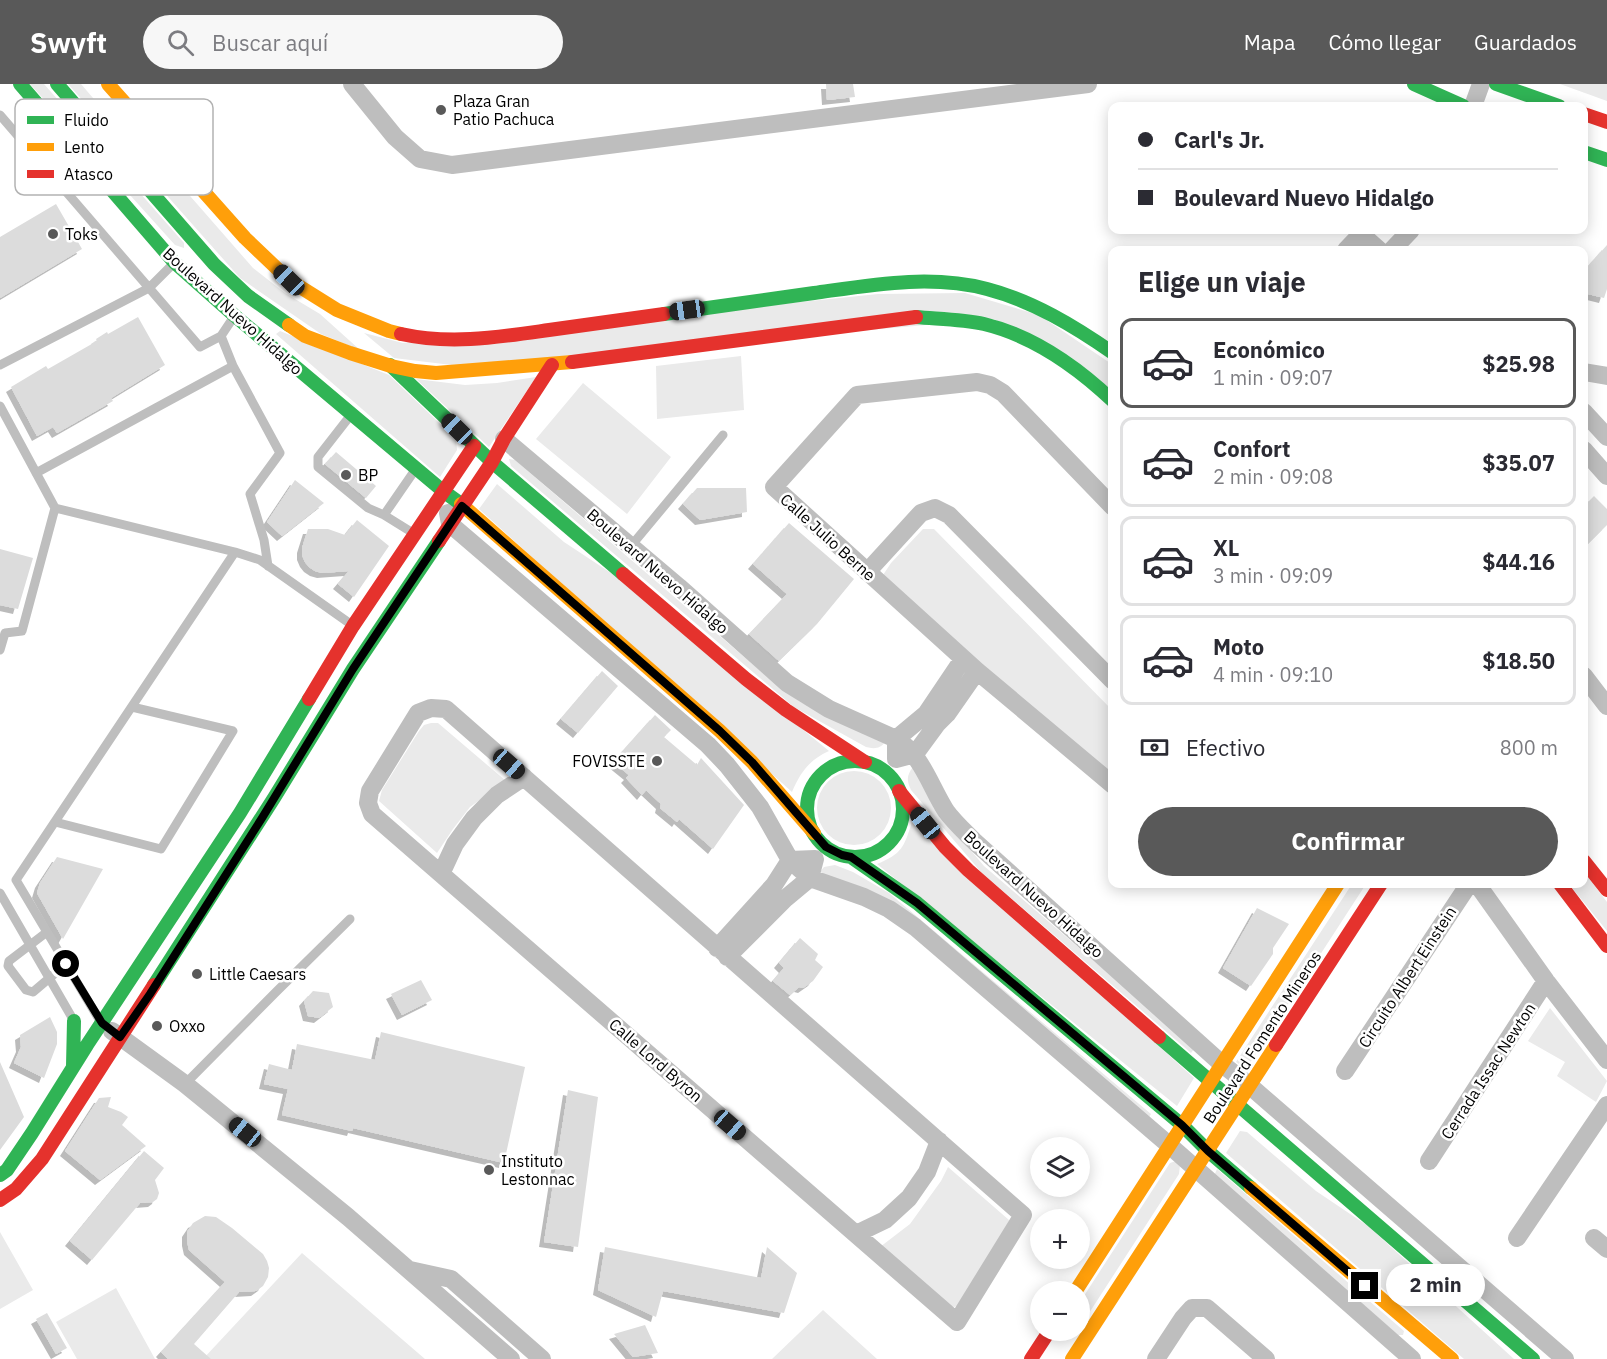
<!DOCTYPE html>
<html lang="es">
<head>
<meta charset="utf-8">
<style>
  body { margin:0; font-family:"IBM Plex Sans",sans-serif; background:#f7f7f7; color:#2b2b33; height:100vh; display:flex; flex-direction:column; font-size:22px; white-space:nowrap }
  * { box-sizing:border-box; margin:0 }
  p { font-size:20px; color:#7c7c81 }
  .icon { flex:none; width:33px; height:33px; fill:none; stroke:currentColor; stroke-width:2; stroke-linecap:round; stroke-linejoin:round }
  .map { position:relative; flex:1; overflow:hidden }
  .drawer { position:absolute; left:1108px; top:162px; width:480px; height:642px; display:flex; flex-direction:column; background:#fff; border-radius:12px; box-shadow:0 3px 15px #0003 }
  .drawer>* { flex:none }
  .banner { position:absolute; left:1108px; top:18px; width:480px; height:132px; border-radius:12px; box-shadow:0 3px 15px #0003; display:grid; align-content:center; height:132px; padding:0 30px; background:#fff }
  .fabs { position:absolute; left:1030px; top:1053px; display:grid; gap:12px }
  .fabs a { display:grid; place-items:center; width:60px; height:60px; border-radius:50%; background:#fff; box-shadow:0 3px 15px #0003; font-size:30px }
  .end { position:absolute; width:27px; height:27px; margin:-14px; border:8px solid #000; background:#fff; box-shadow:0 0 0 3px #fff }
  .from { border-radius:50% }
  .bubble { position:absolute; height:42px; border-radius:21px; background:#fff; box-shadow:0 3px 15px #0003; font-size:20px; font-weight:700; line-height:42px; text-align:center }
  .car { position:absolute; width:18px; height:36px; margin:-18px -9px; border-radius:8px; box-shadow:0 0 4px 2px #0007; background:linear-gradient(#222 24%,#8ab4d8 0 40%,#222 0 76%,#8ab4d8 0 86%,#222 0) }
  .banner b { display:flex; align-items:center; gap:21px; height:57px; font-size:22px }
  .banner b+b { border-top:2px solid #e1e1e2 }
  .banner i { width:15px; height:15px; background:#2b2b33 }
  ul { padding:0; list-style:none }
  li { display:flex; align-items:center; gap:18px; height:90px; margin:0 12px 9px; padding:0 18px; border:3px solid #e1e1e2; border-radius:12px }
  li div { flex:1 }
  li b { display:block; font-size:22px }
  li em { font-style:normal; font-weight:700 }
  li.current { border-color:#595959 }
  li>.icon { width:54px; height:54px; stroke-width:1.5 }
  h2 { padding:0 30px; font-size:27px; line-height:72px }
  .pay { display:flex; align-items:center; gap:15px; height:66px; padding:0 30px; font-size:22px }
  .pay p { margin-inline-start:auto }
  .primary-button { display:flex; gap:12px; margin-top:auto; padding:12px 30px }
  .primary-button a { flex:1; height:69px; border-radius:36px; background:#595959; color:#fff; font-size:24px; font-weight:700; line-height:69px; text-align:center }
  header { display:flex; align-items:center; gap:36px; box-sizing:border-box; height:84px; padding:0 30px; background:#595959; color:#fff }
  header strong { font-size:28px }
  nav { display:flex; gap:33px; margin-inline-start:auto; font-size:21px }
  .search { width:420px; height:54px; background:#f7f7f7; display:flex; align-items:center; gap:15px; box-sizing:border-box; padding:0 21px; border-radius:33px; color:#7c7c81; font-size:22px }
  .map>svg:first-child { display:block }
</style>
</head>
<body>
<header>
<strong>Swyft</strong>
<div class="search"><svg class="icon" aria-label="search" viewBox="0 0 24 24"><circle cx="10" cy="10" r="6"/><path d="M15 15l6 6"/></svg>Buscar aquí</div>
<nav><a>Mapa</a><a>Cómo llegar</a><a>Guardados</a></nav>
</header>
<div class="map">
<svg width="1607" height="1275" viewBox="0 0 1607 1275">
  <defs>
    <filter id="shadow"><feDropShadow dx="-5" dy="5" stdDeviation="0" flood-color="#0004"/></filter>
  </defs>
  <rect width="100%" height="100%" fill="#fff"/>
  <path fill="#eaeaea" d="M30 0H44L184 159V164L175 161Z
    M68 0H81L136 64 170 89 253 184 285 209 320 230 360 266 321 250 240 194Z
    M1560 0H1607V17Z
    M965 209 1039 231 1113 281V306L994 235 460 282 394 274 364 249 403 259 878 210Z
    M280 247 389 291 456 355 457 366 440 393 276 250Z
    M741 272 744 326 657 335 656 282Z
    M536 293 489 363 416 295 465 301 497 299Z
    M583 299 671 373 627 430 536 355Z
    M509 375 515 376 772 597 799 617 837 637 885 658C880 665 874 665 866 663L794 623 511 382Z
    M497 400 564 458 617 493 829 667C809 676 800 689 792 708L479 425Z
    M923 445H934L1113 627V698L879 497 891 479Z
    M431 639H438L506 697 470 723 453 745 437 769 379 717 382 706 419 647 424 641Z
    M913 683 956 749 984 782 1195 964 1191 969 981 788 911 706C907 697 906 692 913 683Z
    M817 724a37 37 0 1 1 74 0a37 37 0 1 1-74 0Z
    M912 738 1194 994 1177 1022 877 780C902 770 904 763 912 738Z
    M835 781 853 788 889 809 1151 1030 1148 1035 919 839 820 788 824 783Z
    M1584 788 1607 818V847L1569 800H1584Z
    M1352 800H1366L1246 985 1236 978Z
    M1550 924 1607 997 1596 1018 1557 992 1565 978 1528 957Z
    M1240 1047 1247 1048 1316 1107 1368 1142 1514 1275H1464L1226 1069Z
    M1176 1077 1180 1081 1179 1090 1080 1243V1218L1170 1079Z
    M948 1083 1009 1136 1008 1144 957 1222 954 1223 946 1220 880 1163 910 1140 941 1097Z
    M1217 1085 1404 1247 1403 1251H1398L1214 1092Z
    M0 1148 33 1206 0 1225Z
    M302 1169 425 1275H203Z
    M116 1204 155 1275H77L56 1238Z
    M823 1226 877 1275H772Z"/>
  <path fill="#dcdcdc" filter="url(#shadow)" d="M826 0H853L855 13 827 16Z
    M56 120 82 165 0 214V153Z
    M1607 161V205L1604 214 1584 209V187Z
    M138 233 165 281 111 314 113 317 57 349 53 343 37 352 11 303 46 282 48 285 97 257 96 255 107 248 108 250Z
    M336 368 376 402 366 414 325 380Z
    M295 396 324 419 282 452 267 438Z
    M697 404H746L747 428 700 436 683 420Z
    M1594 412 1607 425V441L1584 464V422Z
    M357 436 389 462 354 513 338 500 349 487 322 489 315 487 309 483 305 478 302 471V464L308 445H328L345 451Z
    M789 439 854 495 817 540 779 577 749 550 787 510 753 480Z
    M0 465 33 474 18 525 0 521Z
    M602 587 618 602 578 649 561 635Z
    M655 631 671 646 664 653 697 681 701 674 744 721 713 765 679 735 677 738 660 724 661 720 646 706 642 711 626 694 629 691 613 678Z
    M57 773 103 785 63 855 37 809 40 799Z
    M1257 824 1289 840 1273 864V870L1251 902 1223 884Z
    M800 854 818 870 815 876 823 883 813 897 803 904 799 903 790 911 773 897 784 884 779 879Z
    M421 896 432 916 402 931 391 910Z
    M313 907 329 909 333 923 319 934 308 932 304 917Z
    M50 933 57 948V960L44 994 14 979 21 963 20 951Z
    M381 948 525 983 504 1079 353 1044 352 1047 282 1031 288 1005 264 1000 269 980 292 986 297 960 375 976Z
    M0 978 24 1033 0 1066Z
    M568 1006 598 1013 578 1163 544 1158Z
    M111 1013 108 1023 121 1028 128 1033 122 1041 146 1062 100 1096 65 1067 99 1014Z
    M144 1067 164 1084 155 1096 159 1109 157 1115 153 1118 140 1119 92 1176 70 1157Z
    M205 1132 216 1133 232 1144 263 1170 267 1177 269 1184 268 1193 263 1202 256 1207 239 1208 194 1260 211 1275H168L161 1268 225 1198 189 1166 187 1157V1148L193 1139Z
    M605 1163 761 1194 767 1163 797 1189 784 1229 663 1207 656 1233 598 1206Z
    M47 1229 67 1264 56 1270 36 1235Z
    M645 1241 658 1269 633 1273 614 1250Z"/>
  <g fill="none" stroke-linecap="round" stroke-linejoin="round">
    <path stroke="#bebebe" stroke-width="9" d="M0 31 200 263 221 252 233 234
      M221 252 233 282 280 369 250 410 264 456 268 482
      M0 281 149 204 173 180
      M0 322 55 424
      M350 332 318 373V383L368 424 384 431 413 449
      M36 389 233 282
      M384 431 415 386
      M631 462 723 351
      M235 468 260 476 352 541
      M0 566 5 549 22 547 55 424 235 468 16 796 100 937
      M55 738 161 765 233 647 132 623
      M0 809 74 937
      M47 848 9 877 8 882 26 906 33 908 66 880
      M185 1000 277 907 350 835"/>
    <path stroke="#bebebe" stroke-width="18" d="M352 0 395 53 420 75 452 81 1088 0
      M1473 22 1481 0
      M1361 150 1379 166
      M1346 166 1365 146
      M1392 166 1411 146
      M1584 288 1607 292
      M1584 328 1607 353
      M504 355 679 503 787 599 829 625 896 655C922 671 930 702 946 727 954 738 965 748 975 758L1222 980 1250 1002 1565 1275
      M1584 366 1607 392
      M1113 423 1003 309 990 301 977 298 857 311 774 403 977 587 1113 701
      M448 429 450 440 708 661 727 681 760 723 790 776 810 794 864 813 889 825 915 843 1169 1061 1412 1275
      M867 488 921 429 935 424 949 431 1113 597
      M963 575 926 630 896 655V675L915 670 937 640 947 630 977 587
      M1584 592 1607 622
      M431 624 446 625 1023 1131 957 1238 372 730 368 719 370 707 418 629Z
      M441 790 455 760 474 734 497 711 524 693
      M1477 800 1546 897 1607 976
      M717 864 774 801 790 776 815 775 810 794 786 814 727 873
      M112 947 185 1000 348 1133 511 1275
      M1345 987 1469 800
      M1429 1077 1546 897
      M856 1150 885 1136 909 1114 927 1088 939 1057
      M1517 1154 1607 1021
      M1594 1154 1607 1165
      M410 1186 451 1195 542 1275
      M1156 1275 1183 1234 1192 1224H1207L1266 1275"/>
    <path stroke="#30b455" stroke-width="14" d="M20 0 174 178 235 232 443 407 461 420
      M57 0 214 180 248 212 289 241
      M1414 0 1463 22
      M1496 0 1559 22
      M1584 68 1607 76
      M664 230C714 223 764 216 814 209 871 201 930 190 987 205 1033 217 1074 242 1113 269
      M916 233C938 235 962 235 984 240 1034 252 1076 282 1113 317
      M390 281 492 378 623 490
      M807 725a48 48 0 1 1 96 0a48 48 0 1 1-96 0Z
      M851 773 917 819 1182 1041 1208 1067 1251 1104
      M154 901 274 714 353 585 439 457
      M1159 953 1533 1275
      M73 982 74 937
      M0 1091 7 1086 32 1049 87 961 240 729 309 615"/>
    <path stroke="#ff9f0a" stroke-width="14" d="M108 0 245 154 289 196 337 226 389 247 401 250
      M289 241 305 252 350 269 391 282 415 287 436 289 572 278
      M461 420 720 647 752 678 814 749
      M1251 1104 1452 1275
      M1075 1208 1338 800
      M1072 1275 1276 961"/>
    <path stroke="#e5322d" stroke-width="14" d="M1584 30 1607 38
      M401 250C451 261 499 253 549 246 587 241 626 235 664 230
      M572 278 916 233
      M439 457 492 378 504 355 552 281
      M623 490 746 595 786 626 865 678
      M309 615 353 542 474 362
      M899 707 945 763 968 786 1159 953
      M1584 777 1607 806
      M1560 800 1607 862
      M1276 961 1381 800
      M0 1116 16 1105 42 1075 154 901
      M1031 1275 1050 1246"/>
  </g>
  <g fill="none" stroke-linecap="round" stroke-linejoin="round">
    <path stroke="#000" stroke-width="8" d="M66 880 102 939 120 953 150 910 262 734 353 585 462 422 720 647 752 678 826 763 842 771 851 773 917 819 1182 1041 1208 1067 1365 1202"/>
  </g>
  <g fill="#595959" stroke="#fff" stroke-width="2">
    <circle cx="441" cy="26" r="6"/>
    <circle cx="53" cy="150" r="6"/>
    <circle cx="346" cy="391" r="6"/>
    <circle cx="657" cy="677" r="6"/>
    <circle cx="197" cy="890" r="6"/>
    <circle cx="157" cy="942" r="6"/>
    <circle cx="489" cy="1086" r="6"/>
  </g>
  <g text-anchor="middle" stroke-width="5" stroke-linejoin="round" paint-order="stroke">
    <g font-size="16" fill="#000" stroke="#fff" text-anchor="start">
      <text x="453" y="23">Plaza Gran<tspan x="453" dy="18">Patio Pachuca</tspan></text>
      <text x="65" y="156">Toks</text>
      <text x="358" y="397">BP</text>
      <text x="645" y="683" text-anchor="end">FOVISSTE</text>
      <text x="209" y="896">Little Caesars</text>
      <text x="169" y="948">Oxxo</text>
      <text x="501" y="1083">Instituto<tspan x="501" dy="18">Lestonnac</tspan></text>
    </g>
    <g font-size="16" fill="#000" stroke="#fff">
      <text transform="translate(233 227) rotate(42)" y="6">Boulevard Nuevo Hidalgo</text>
      <text transform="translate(828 453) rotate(42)" y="6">Calle Julio Berne</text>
      <text transform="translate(658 487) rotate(41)" y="6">Boulevard Nuevo Hidalgo</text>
      <text transform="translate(1034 810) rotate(42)" y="6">Boulevard Nuevo Hidalgo</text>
      <text transform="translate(1407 893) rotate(-57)" y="6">Circuito Albert Einstein</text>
      <text transform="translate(1262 953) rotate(-57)" y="6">Boulevard Fomento Mineros</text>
      <text transform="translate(656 976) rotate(41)" y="6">Calle Lord Byron</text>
      <text transform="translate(1488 987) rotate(-57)" y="6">Cerrada Issac Newton</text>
    </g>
  </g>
  <rect x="15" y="15" width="198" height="96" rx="9" fill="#fff" stroke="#b2b2b2" stroke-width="1.5"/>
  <rect x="27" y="32" width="27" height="8" fill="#30b455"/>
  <rect x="27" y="59" width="27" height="8" fill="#ff9f0a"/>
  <rect x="27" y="86" width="27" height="8" fill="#e5322d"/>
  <g font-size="16" fill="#000">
    <text x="64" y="42">Fluido</text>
    <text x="64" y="69">Lento</text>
    <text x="64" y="96">Atasco</text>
  </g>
</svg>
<div class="fabs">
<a><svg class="icon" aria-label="layers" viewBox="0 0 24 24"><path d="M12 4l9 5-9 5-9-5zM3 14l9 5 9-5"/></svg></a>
<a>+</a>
<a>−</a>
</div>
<i class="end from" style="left:66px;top:880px"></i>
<i class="end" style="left:1365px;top:1202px"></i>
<div class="bubble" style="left:1386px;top:1180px;width:99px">2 min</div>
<i class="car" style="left:289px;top:196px;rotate:314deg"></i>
<i class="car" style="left:687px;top:226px;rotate:262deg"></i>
<i class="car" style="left:457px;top:345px;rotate:314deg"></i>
<i class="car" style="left:509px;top:680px;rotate:131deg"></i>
<i class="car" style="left:925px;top:739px;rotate:321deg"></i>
<i class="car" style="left:730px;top:1041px;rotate:131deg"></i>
<i class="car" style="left:245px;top:1048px;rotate:309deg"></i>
<div class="banner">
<b><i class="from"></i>Carl's Jr.</b>
<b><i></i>Boulevard Nuevo Hidalgo</b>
</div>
<section class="drawer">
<h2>Elige un viaje</h2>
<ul>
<li class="current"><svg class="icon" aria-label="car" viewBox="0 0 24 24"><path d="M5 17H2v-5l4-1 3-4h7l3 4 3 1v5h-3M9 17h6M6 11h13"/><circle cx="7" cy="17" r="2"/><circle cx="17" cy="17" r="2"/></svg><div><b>Económico</b><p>1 min · 09:07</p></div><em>$25.98</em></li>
<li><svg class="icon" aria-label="car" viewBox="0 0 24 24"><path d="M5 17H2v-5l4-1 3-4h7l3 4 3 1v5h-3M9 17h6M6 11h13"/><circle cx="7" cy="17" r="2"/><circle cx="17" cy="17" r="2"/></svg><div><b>Confort</b><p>2 min · 09:08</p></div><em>$35.07</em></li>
<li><svg class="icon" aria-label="car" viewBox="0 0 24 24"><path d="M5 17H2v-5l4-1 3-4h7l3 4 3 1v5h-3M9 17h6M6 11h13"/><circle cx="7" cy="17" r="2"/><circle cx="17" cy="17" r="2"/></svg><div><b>XL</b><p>3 min · 09:09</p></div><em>$44.16</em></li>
<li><svg class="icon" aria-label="car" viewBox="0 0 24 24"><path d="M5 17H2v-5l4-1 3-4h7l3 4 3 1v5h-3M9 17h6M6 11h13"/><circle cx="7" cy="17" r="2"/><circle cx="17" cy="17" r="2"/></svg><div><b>Moto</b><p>4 min · 09:10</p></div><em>$18.50</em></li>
</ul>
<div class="pay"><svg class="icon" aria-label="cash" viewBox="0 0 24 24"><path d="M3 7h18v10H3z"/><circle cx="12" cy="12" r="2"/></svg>Efectivo<p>800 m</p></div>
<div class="primary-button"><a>Confirmar</a></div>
</section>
</div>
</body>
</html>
